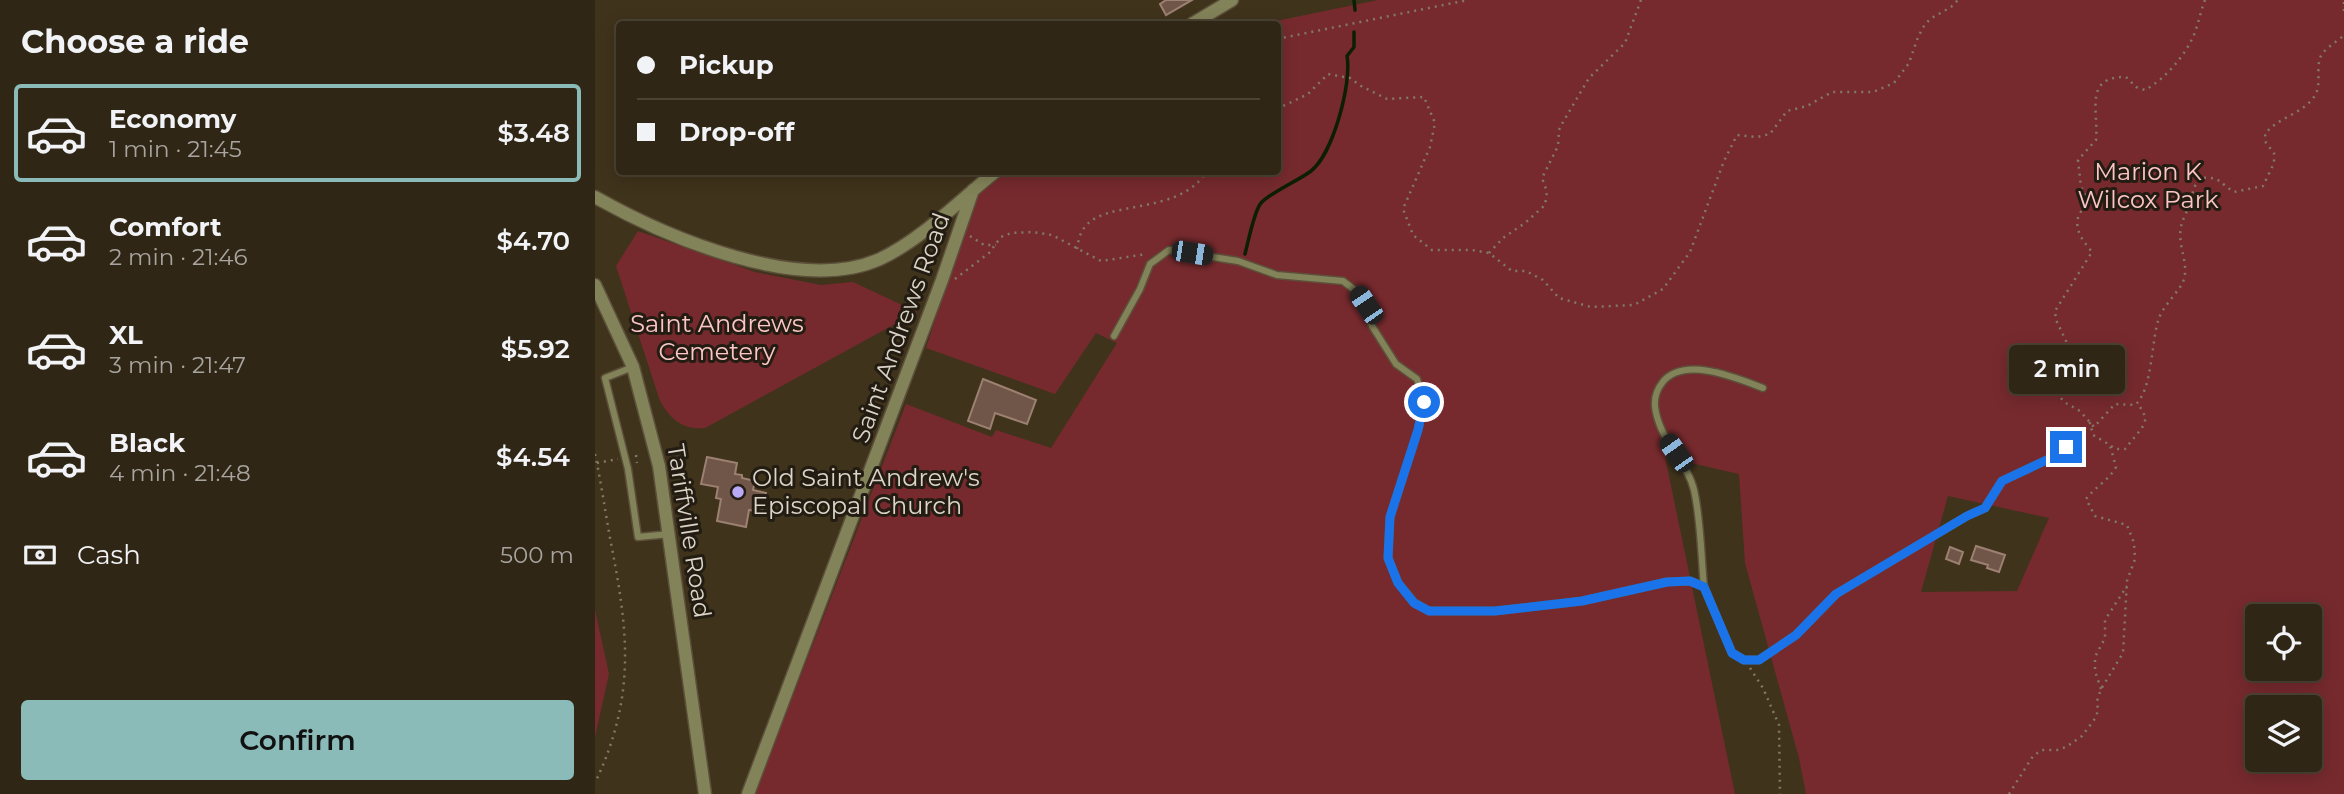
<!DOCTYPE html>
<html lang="en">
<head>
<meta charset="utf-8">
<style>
  body { margin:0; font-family:Montserrat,sans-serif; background:#382e1e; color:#f1f3f6; height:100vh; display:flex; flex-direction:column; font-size:26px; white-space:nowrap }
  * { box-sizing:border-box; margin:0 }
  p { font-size:23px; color:#a8a5a0 }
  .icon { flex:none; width:38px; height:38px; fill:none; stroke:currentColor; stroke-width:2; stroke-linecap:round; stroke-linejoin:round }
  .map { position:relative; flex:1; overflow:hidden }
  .details { display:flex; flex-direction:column; background:#302615; width:595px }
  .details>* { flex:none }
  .guide { position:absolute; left:21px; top:21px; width:665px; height:154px; border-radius:7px; box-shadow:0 4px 18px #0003,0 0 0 2px #4b4334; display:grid; align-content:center; height:154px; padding:0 21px; background:#302615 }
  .buttons { position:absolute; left:1650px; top:604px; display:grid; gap:14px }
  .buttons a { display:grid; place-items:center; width:77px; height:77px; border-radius:7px; background:#302615; box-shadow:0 4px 18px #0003,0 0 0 2px #4b4334; font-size:35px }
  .end { position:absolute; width:32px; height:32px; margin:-16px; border:9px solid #1a73e8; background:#fff; box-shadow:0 0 0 4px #fff }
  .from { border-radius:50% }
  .bubble { position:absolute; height:49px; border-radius:7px; background:#302615; box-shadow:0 4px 18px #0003,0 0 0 2px #4b4334; font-size:23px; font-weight:600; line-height:49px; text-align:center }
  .car { position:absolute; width:21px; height:42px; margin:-21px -10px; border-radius:9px; box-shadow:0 0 5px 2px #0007; background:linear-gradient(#222 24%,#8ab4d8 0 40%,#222 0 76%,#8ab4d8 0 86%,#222 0) }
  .guide b { display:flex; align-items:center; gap:24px; height:66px; font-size:26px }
  .guide b+b { border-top:2px solid #4b4334 }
  .guide i { width:18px; height:18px; background:#f1f3f6 }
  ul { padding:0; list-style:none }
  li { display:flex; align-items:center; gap:21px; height:98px; margin:0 14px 10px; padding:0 7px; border:4px solid transparent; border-radius:7px }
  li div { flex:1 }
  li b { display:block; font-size:26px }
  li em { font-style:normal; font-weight:600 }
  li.current { border-color:#8bbbb9 }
  li>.icon { width:63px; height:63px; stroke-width:1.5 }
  h2 { padding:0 21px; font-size:32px; line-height:84px }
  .pay { display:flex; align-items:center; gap:18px; height:77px; padding:0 21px; font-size:26px }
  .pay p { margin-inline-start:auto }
  .cta { display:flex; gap:14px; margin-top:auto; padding:14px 21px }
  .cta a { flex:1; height:80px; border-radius:7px; background:#8bbbb9; color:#111; font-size:28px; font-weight:600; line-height:80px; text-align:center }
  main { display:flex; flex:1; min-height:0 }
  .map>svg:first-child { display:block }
</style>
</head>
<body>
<main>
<section class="details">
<h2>Choose a ride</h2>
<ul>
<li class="current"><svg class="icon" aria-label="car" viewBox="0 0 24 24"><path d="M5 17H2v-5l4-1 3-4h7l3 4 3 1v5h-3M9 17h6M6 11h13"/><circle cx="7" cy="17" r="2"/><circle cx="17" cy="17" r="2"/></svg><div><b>Economy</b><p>1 min · 21:45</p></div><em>$3.48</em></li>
<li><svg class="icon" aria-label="car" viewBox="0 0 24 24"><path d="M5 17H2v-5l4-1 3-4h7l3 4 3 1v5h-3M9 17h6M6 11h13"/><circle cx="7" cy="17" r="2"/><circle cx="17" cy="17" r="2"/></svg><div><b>Comfort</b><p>2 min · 21:46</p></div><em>$4.70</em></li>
<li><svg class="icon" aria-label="car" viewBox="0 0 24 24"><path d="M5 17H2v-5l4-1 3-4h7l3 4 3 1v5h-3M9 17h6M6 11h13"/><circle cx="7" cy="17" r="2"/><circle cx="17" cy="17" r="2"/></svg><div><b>XL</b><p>3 min · 21:47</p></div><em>$5.92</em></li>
<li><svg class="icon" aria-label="car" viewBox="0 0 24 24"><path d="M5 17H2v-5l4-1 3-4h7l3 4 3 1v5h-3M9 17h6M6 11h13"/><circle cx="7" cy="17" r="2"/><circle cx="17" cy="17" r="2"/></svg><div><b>Black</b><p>4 min · 21:48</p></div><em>$4.54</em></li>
</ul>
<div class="pay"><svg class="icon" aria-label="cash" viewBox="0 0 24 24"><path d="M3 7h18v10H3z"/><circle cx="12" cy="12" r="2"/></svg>Cash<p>500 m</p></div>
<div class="cta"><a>Confirm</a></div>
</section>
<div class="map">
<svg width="1749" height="794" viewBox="0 0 1749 794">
  <rect width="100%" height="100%" fill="#40331c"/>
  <path fill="#762a2e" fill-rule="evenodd" d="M783 0H1749V794H1211L1204 758 1150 563 1144 474 1070 457 1140 794H160L311 404 397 437 401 430 456 448 522 343 501 333 460 394 331 348 369 230 378 190 400 172H682V24H666ZM1353 496 1454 518 1422 591 1326 592ZM1662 616H1715V668H1662ZM1662 707H1715V760H1662Z
    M43 231 160 272 226 285 258 282 322 312 110 428C88 430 76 420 65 401L21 266Z
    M0 610 14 674 0 737Z"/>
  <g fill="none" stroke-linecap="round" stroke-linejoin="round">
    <path stroke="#0d1e05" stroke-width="3.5" d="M759 0 760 10
      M650 254C653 243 659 211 666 203 676 192 703 181 716 171 738 154 757 83 752 56L759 47V32"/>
  </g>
  <path fill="#705648" stroke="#9c8071" stroke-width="2" d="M571 0H597L571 15 565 4Z
    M388 379 441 400 432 424 400 413 395 429 373 421Z
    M112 457 142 463 140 474 147 475V478L160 481 158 490 171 493 167 512 154 510 151 527 122 521 126 499 121 498 123 487 106 484Z
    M1381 546 1410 555 1404 572 1392 568 1393 565 1376 560Z
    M1355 547 1368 552 1364 564 1351 559Z"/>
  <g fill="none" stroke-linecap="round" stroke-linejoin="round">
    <g stroke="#5c503b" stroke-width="9">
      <path id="service" d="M519 336 545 289 555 264 574 250 643 261 682 275 748 281 761 291 771 305 777 326 801 364 822 379 829 402 823 430 795 517 793 558 803 583 819 602 834 611H900L987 601 1072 582 1095 581 1109 587 1137 653 1149 660H1164L1201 635 1241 594 1372 516 1390 508 1407 481 1458 457 1471 447
        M38 367 10 378 33 469 43 537 75 534
        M1109 587C1106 555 1106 521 1099 490 1093 465 1072 447 1064 423 1059 409 1057 396 1067 383 1088 355 1142 378 1168 388"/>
    </g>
    <g stroke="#5c503b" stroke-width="15">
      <path id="minor" d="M597 24 637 0
        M0 197C71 237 205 295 285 259 326 240 365 200 400 172
        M0 285 38 367 64 466 110 794
        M153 794 347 280 378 190"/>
    </g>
    <path stroke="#837866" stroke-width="2.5" stroke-dasharray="2 5" stroke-linecap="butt" d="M1610 0C1606 10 1604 21 1600 32 1592 54 1570 79 1550 90L1541 87 1531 77C1488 76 1504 112 1501 140L1483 160 1486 187 1494 201C1491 206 1486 210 1484 215 1478 229 1489 242 1497 252L1460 311 1461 320 1472 343 1459 370 1463 382V394L1469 402 1485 411 1499 427 1520 404 1540 405C1558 390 1556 340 1564 318 1569 305 1584 291 1588 282 1593 269 1588 257 1586 244 1583 224 1589 220 1595 203 1598 192 1598 187 1605 178 1626 176 1624 183 1639 192L1668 186 1679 163V153L1671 143 1670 134C1682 118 1707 114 1719 97 1727 86 1721 70 1725 58 1728 49 1742 42 1749 35
      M1749 2V13
      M682 39 873 0
      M682 109 713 94 733 74 755 78 766 86 792 99 829 97 840 123 835 147 808 209 818 235 837 250H877L894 253 917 271H931L948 280 964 298 996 307 1039 305 1068 289 1095 252 1129 161 1142 135 1162 137 1175 134 1192 111 1212 106 1237 92H1278L1299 83 1314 63 1323 37 1329 26 1335 19 1356 7 1363 0
      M375 236 389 245H401
      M482 249C483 242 485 233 489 228 509 199 584 216 611 172
      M894 253 908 238 930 223 950 205 952 192 947 178 963 146 964 130 968 122 994 78 1030 43 1046 0
      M360 279 394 253 406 237 416 233 437 232 457 235 506 261 552 254
      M1516 446 1521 449H1530L1547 428 1551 418 1543 403
      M0 454C6 482 10 510 15 538 33 630 42 694 0 783
      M41 455 42 463
      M2 463 23 459
      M1155 668 1168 688 1184 725 1185 794
      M1506 689 1500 671V657L1510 638V620L1532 586
      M1414 794 1438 756 1447 750H1462L1471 747 1487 736 1499 720 1503 711 1502 701 1506 689 1528 653 1532 581 1540 559 1539 543 1532 525 1500 516 1491 499C1500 487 1514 480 1521 467L1515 445 1498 435 1495 423 1477 442"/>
    <use href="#service" stroke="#83835a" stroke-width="6"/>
    <use href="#minor" stroke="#83835a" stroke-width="12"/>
  </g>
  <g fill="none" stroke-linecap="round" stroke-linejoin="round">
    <path stroke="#1a73e8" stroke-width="9" d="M829 402 823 430 795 517 793 558 803 583 819 603 834 611H900L987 601 1072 582 1095 581 1109 587 1137 653 1149 660H1164L1201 635 1241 594 1372 516 1390 508 1407 481 1458 457 1471 447"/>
  </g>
  <circle fill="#baaaf6" stroke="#221c12" stroke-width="2.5" cx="143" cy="492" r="7"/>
  <g text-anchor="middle" stroke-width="6" stroke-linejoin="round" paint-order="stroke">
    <g font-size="24" fill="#fdc6c4" stroke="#221c12">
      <text x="1553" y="180">Marion K<tspan x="1553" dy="28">Wilcox Park</tspan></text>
      <text x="122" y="332">Saint Andrews<tspan x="122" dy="28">Cemetery</tspan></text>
    </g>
    <g font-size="24" fill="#dcd4c7" stroke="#221c12">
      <text transform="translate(306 328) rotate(-70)" y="8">Saint Andrews Road</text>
      <text transform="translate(94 531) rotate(81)" y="8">Tariffville Road</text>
    </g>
    <g font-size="24" fill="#dcd4c7" stroke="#221c12" text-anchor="start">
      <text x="157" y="486">Old Saint Andrew's<tspan x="157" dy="28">Episcopal Church</tspan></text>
    </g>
  </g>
</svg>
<div class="buttons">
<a><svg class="icon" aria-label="locate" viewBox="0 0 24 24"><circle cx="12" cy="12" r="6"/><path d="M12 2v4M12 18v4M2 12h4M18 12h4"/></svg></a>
<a><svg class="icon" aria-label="layers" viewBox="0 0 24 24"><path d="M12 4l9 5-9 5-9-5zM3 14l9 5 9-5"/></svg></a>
</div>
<i class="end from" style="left:829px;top:402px"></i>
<i class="end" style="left:1471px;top:447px"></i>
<div class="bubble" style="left:1414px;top:345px;width:116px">2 min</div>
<i class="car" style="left:597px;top:253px;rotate:99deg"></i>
<i class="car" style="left:771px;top:305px;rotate:326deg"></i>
<i class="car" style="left:1081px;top:453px;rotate:325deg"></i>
<div class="guide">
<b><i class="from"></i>Pickup</b>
<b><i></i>Drop-off</b>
</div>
</div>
</main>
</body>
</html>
